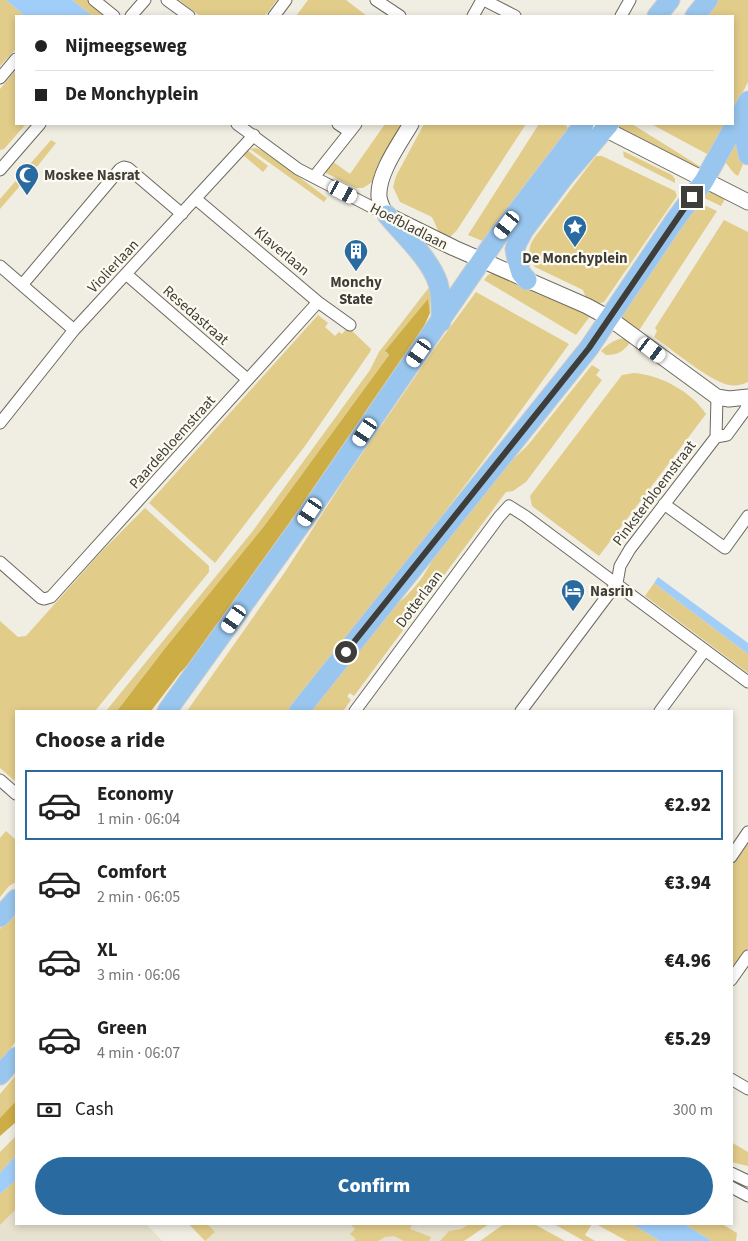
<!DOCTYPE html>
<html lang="en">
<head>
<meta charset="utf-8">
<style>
  body { margin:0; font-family:"Source Sans 3",sans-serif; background:#f2f2f2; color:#222; height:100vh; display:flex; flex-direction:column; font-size:19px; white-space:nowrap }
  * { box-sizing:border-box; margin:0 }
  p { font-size:16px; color:#767676 }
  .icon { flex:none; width:28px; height:28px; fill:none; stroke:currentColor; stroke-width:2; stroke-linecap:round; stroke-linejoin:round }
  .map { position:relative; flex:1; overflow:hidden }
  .panel { position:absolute; left:15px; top:710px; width:718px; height:515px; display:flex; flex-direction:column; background:#fff; border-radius:0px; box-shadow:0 2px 8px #0003 }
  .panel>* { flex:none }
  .banner { position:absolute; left:15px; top:15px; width:719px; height:110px; border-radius:0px; box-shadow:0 2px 8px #0003; display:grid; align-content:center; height:110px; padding:0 20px; background:#fff }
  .end { position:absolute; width:22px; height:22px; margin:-11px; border:6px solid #3e3d39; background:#fff; box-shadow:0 0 0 2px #fff }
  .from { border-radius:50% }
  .car { position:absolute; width:15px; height:30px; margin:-15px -8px; border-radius:6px; box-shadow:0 0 4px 1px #0007; background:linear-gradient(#fff 24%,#345 0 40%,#fff 0 76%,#345 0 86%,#fff 0) }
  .banner b { display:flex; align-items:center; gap:18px; height:48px; font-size:19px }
  .banner b+b { border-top:1px solid #e0e0e0 }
  .banner i { width:12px; height:12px; background:#222 }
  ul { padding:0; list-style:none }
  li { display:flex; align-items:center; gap:15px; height:70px; margin:0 10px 8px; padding:0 10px; border:2px solid transparent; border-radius:0px }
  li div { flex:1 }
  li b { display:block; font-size:19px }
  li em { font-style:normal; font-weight:800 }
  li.on { border-color:#296aa0 }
  li>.icon { width:45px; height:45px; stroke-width:1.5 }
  h2 { padding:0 20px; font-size:22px; line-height:60px }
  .pay { display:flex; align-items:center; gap:12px; height:55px; padding:0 20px; font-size:19px }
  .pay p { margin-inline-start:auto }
  .button { display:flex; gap:10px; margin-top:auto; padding:10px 20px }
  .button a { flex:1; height:58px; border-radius:30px; background:#296aa0; color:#fff; font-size:20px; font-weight:800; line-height:58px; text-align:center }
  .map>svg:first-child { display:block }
</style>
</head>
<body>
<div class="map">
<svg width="748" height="1241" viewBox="0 0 748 1241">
  <rect width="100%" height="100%" fill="#f0ede2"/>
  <path fill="#e7e1cf" d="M16 1205V1224H146L162 1241H0V1220Z
    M188 1224H469L461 1229 449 1231 440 1241H206Z"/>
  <path fill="#e2cc89" d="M0 0H6L25 16H16V49L0 66Z
    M72 0H88L104 12V16H93Z
    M179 0H277L265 16H200Z
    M308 0H346L367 16H296Z
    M718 0H748V82L733 111 732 16H706Z
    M16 70V124H26L4 149 0 150V89Z
    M385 124H403L372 182 363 188H356L324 172 332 161 350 174Z
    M424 124H526L457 230 447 240 441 237 432 217 400 202 393 187 396 176Z
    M539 124H563L567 126 568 132 485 242 468 235Z
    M620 124H632L704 169 700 174 616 130Z
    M651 124H726L709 155Z
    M51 140 56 143 28 178 22 173Z
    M736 140 743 164 738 176C730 172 730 165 724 162Z
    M256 148 264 151 327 198 324 202 250 149Z
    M247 150 268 166 263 172 243 155Z
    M623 151 672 175 675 179V183L624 157Z
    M596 156H602L675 191 677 196 604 302 600 303 587 300 583 290 535 267C527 258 528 247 534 238Z
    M20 176 25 180 0 209V199Z
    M707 187 727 195 721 206 700 196Z
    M697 202 717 211 638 332 621 319 622 313 659 262Z
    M724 220 748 232V382C742 385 736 386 729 385 709 381 672 349 654 337L657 331 655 328Z
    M496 272 591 315 576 335 484 280 488 275Z
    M430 286 431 291 430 313 428 300 385 352 389 355 265 525 166 647 117 711H106L252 532 370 370 379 352Z
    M476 292 569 344C480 469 385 590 289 711H187L285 572 344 480 437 345Z
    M318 315 328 323 325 327 335 336 339 332 342 334 348 327 371 349 370 352 305 446 215 563 149 503Z
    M626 338 631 341C624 351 619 355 606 355L601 351C609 343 615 339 626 338Z
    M592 365 600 370 596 375 602 380 526 482 513 491 506 492 354 696 350 693 347 696 351 700 343 711H309L396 605C413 591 426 575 435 554L505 467 528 445Z
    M634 373C660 375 691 391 706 414L599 556 532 506 530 496 622 375Z
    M145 508 209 566V572L95 711H16V782L0 768V621L18 637 26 636 102 551Z
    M654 583 748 654V673L645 596Z
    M6 831 16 840V882L9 886 0 897V838Z
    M748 838V948L731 974V863Z
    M16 910V1041L0 1062V929Z
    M16 1075V1101L0 1118V1094Z
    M16 1136V1155L0 1173V1152Z
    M731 1142 748 1152V1166L731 1162Z
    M16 1180V1209L0 1225V1194Z
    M189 1224H207L215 1232 205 1241Z
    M350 1224H412L410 1229 431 1237 429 1241H404L394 1236 385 1237 378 1241H354L356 1239 350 1234 355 1229Z
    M469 1224H489L464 1241H440L449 1231 461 1229Z
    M504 1224H534L565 1241H480Z
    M554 1224H592L585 1235 595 1241H584Z
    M596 1224H632L660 1241H627Z
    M684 1224H722L737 1233 736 1241H712Z"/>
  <path fill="#cdad46" d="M428 299 430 313 420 335 206 646 180 673 151 711H117L166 647 265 525 389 355 385 351Z
    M16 1101V1122L0 1136V1118Z"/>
  <path fill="#a1cef8" d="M6 0H72L93 16H25Z
    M658 577 748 643V654L654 583Z
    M16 1155V1180L0 1194V1173Z
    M632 1224H684L712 1241H660Z"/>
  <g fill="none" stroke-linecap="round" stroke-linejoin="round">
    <g stroke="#6c6960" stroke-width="13">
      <path id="minor" d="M94 0 114 16
        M167 0 189 16
        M376 0 400 16
        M484 0 515 16
        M131 16 145 0
        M274 16 286 0
        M473 16 482 0
        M621 16 630 0
        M0 78 16 59
        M237 124 298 169 387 215
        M338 124 350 132
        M0 170 40 124
        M314 177 356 124
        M196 199 318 302 350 325
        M0 266 74 330
        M126 274 247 379
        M22 285 120 169 124 167 128 168 182 214
        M0 423 74 330 254 135
        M716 437 717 397
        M664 504 725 548 748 516
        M0 562 41 598 44 599 51 597 318 302
        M355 711 499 517 509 506 525 516 748 682
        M521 711 617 583 620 566 630 549 716 437 727 435 746 409 748 398
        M660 711 705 650
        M0 780 16 794
        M731 857 748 832
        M731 980 748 956
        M731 1079 748 1089
        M731 1173 748 1181
        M731 1187 748 1196"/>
    </g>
    <g stroke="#6c6960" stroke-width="17">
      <path id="tertiary" d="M411 124C400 143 377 174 379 197 380 203 383 210 387 215L454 248 587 306 609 318 717 397 729 399 748 397
        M595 124 748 202"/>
    </g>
    <g stroke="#cdcdcc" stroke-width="21">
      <path id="primary" d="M657 16 670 0
        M695 16 708 0
        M747 110 743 129 748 155
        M387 215C404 236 429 257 438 283 442 296 441 309 441 322
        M527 280 521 273 517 260 515 249 517 243 524 230 564 177 609 124
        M167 711 299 527 496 239 584 124
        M299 711 589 348 675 220 704 181 748 101
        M0 917 16 899
        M0 1075 16 1057"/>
    </g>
    <use href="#minor" stroke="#fff" stroke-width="11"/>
    <use href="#tertiary" stroke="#fff" stroke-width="15"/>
    <use href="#primary" stroke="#98c6ee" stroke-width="19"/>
  </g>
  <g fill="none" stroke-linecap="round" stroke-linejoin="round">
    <path stroke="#3e3d39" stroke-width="6" d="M346 652 589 348 692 197"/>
  </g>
  <defs>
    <g id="mosque-pin" transform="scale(1.25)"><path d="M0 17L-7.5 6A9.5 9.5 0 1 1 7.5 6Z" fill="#296aa0" stroke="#fdfaef"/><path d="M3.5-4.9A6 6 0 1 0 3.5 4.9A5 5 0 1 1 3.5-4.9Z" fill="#fff"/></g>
    <g id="sight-pin" transform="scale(1.25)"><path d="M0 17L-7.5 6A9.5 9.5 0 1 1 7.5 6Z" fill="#296aa0" stroke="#fdfaef"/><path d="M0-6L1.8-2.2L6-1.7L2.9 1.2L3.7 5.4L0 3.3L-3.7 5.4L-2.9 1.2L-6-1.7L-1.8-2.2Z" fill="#fff"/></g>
    <g id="building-pin" transform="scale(1.25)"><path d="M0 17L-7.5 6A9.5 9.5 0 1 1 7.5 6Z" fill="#296aa0" stroke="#fdfaef"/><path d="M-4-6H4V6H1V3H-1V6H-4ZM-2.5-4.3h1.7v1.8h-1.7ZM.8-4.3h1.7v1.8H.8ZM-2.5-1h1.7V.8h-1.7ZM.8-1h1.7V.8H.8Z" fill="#fff"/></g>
    <g id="hotel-pin" transform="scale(1.25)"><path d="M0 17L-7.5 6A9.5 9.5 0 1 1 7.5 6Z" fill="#296aa0" stroke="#fdfaef"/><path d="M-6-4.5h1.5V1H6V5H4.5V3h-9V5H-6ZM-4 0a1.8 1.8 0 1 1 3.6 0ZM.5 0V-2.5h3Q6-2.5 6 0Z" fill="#fff"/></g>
  </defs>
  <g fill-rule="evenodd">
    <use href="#mosque-pin" x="27" y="175"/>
    <use href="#sight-pin" x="575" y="227"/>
    <use href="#building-pin" x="356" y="251"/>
    <use href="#hotel-pin" x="573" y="591"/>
  </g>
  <g text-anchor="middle" stroke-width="4.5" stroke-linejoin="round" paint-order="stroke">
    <g font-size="15" font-weight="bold" fill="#3e3d39" stroke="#fdfaef" text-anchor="start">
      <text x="44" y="180">Moskee Nasrat</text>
      <text x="575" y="263" text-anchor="middle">De Monchyplein</text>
      <text x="356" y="287" text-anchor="middle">Monchy<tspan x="356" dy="17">State</tspan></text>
      <text x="590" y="596">Nasrin</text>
    </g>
    <g font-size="15" fill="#3e3d39" stroke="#fdfaef">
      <text transform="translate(409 226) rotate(27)" y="5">Hoefbladlaan</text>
      <text transform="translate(282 251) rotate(40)" y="5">Klaverlaan</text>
      <text transform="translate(113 266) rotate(-47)" y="5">Violierlaan</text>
      <text transform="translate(196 315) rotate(41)" y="5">Resedastraat</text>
      <text transform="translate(172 442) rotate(-48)" y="5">Paardebloemstraat</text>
      <text transform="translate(654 493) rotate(-53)" y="5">Pinksterbloemstraat</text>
      <text transform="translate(419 599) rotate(-53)" y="5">Dotterlaan</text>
    </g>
  </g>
</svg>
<i class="end from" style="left:346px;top:652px"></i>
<i class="end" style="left:692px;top:197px"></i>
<i class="car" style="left:343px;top:192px;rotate:118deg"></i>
<i class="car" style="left:507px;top:225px;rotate:218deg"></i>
<i class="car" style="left:652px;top:350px;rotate:127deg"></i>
<i class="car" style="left:419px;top:353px;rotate:215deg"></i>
<i class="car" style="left:365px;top:432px;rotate:214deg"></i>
<i class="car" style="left:310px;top:512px;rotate:214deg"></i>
<i class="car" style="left:234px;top:619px;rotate:215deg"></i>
<div class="banner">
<b><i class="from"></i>Nijmeegseweg</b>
<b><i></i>De Monchyplein</b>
</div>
<section class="panel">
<h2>Choose a ride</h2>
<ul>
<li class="on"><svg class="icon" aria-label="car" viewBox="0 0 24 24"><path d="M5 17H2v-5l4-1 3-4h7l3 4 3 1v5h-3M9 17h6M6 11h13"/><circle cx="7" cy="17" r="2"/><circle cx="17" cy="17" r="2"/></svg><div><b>Economy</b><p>1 min · 06:04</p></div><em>€2.92</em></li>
<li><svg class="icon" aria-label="car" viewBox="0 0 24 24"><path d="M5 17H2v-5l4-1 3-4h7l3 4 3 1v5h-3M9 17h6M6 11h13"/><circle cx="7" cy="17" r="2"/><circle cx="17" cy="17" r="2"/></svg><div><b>Comfort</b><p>2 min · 06:05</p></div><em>€3.94</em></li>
<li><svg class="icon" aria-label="car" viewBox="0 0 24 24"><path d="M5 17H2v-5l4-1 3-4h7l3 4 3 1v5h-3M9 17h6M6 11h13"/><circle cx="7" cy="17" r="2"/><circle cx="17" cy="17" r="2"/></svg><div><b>XL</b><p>3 min · 06:06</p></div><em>€4.96</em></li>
<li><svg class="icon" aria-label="car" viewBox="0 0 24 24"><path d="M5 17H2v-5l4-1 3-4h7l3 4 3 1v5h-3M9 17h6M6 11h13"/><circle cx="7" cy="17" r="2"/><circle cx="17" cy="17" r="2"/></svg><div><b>Green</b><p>4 min · 06:07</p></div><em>€5.29</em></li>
</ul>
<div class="pay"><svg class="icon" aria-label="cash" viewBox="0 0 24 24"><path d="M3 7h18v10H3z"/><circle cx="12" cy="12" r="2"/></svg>Cash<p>300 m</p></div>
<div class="button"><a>Confirm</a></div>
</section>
</div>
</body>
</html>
